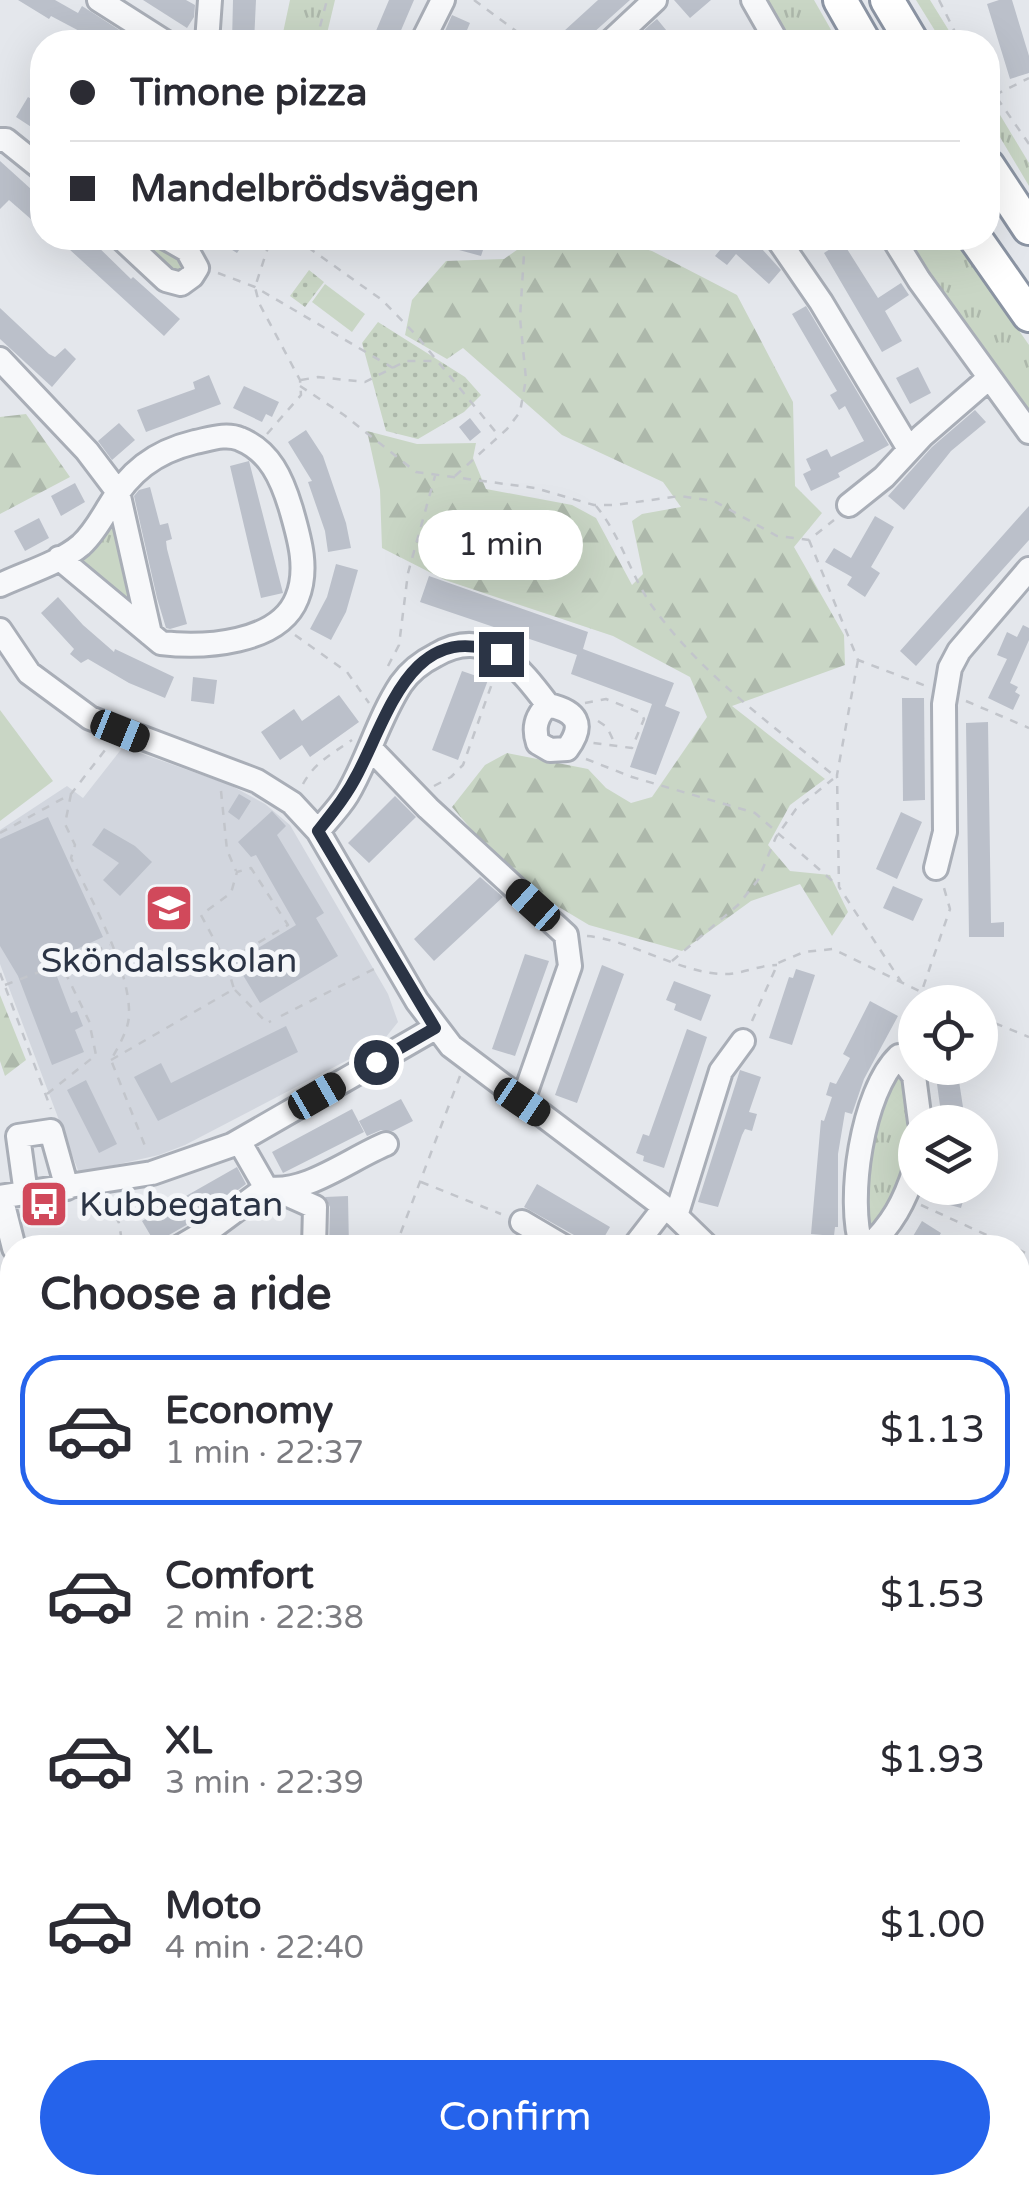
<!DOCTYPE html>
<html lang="en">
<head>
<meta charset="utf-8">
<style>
  body { margin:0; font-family:"Varela Round",sans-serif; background:#f2f2f3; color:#2b2b33; height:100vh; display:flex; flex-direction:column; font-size:38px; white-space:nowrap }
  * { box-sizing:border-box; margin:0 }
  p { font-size:32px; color:#7c7c81 }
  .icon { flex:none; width:55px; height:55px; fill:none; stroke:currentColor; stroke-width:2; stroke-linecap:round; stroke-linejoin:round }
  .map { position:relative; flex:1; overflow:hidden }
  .details { position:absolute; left:0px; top:1235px; width:1030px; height:960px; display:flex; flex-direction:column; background:#fff; border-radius:40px 40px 0 0; box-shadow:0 10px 40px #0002 }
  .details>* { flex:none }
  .banner { position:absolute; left:30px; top:30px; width:970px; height:220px; border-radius:40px; box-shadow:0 10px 40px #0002; display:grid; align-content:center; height:220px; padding:0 40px; background:#fff }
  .buttons { position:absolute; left:898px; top:985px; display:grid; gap:20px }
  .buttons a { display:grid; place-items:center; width:100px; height:100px; border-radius:50%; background:#fff; box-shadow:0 10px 40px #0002; font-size:50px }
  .end { position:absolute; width:45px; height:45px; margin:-22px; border:12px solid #2b3445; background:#fff; box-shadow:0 0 0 5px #fff }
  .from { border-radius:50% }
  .bubble { position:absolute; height:70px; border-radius:35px; background:#fff; box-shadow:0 10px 40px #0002; font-size:32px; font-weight:600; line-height:70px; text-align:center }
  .car { position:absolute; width:30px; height:60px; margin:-30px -15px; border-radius:12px; box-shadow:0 0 8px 2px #0007; background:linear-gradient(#222 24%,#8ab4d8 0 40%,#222 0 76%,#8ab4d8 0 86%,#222 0) }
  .banner b { display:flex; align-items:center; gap:35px; height:95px; font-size:38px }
  .banner b+b { border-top:2px solid #e1e1e2 }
  .banner i { width:25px; height:25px; background:#2b2b33 }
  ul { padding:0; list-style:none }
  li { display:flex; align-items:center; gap:30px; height:150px; margin:0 20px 15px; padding:0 20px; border:5px solid transparent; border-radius:40px }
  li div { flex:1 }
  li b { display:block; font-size:38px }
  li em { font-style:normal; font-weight:600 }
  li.selected { border-color:#2563eb }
  li>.icon { width:90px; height:90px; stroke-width:1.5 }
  h2 { padding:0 40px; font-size:45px; line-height:120px }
  .primary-button { display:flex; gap:20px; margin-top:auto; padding:20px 40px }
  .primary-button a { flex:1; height:115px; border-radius:60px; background:#2563eb; color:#fff; font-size:40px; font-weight:600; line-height:115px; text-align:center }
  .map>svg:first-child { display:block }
</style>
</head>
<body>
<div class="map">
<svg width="1029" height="2195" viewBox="0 0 1029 2195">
  <defs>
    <pattern id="grass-tufts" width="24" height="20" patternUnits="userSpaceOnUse" patternTransform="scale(2.5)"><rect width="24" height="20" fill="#c9d6c5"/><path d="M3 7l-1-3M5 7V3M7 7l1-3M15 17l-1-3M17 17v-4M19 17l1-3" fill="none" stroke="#adb8ab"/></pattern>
    <pattern id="forest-firs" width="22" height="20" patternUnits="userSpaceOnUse" patternTransform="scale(2.5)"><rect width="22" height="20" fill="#c9d6c5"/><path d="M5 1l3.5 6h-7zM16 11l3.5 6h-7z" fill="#adb8ab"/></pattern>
    <pattern id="park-dots" width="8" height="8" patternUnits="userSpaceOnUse" patternTransform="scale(2.5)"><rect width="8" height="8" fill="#c9d6c5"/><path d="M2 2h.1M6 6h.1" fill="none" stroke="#adb8ab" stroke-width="1.8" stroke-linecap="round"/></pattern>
  </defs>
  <rect width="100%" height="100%" fill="#e4e7ec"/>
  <path fill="#d2d6de" d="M123 747 230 785 265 804 290 825 388 994 398 1022 382 1042 185 1145 159 1155 79 1173 0 964V830L67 786 83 798Z
    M1029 1742V1916L1018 1902V1751Z"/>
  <path fill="url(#grass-tufts)" d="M290 0H335L325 42H281Z
    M767 0H814L838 42H787Z
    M916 0H930L956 42H942Z
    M988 95 1029 163V186L988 117Z
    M132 238C156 237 173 249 188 267L174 275Z
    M904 238H955L1029 345V413Z
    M111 523 133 606 81 562 77 554Z
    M898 1078C919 1096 911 1163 900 1186 893 1203 882 1219 873 1236 869 1231 865 1228 863 1222 856 1196 878 1095 898 1078Z
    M604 2183H673L661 2195H590Z"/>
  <path fill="url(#forest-firs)" d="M534 238H607L652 251 737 295 793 402 795 486 822 513 794 547 844 635 845 665 732 706 825 779 790 805 768 845 790 871 830 875 848 912 832 936 800 884 751 901 682 951 589 925 517 882 452 807 485 765 507 753 588 769 606 788 631 803 652 797 707 717 690 677 613 636 445 580 382 548 380 490 367 431 417 444 476 443 473 458 486 489 572 505 596 518 632 585 643 574 632 521 642 514 681 507 663 482 562 435 463 348 447 359 405 335 412 300 446 261 504 259Z
    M26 414 70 477 0 514V417Z
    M0 995 26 1060 5 1076 0 1061Z
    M1018 1912 1029 1925V2000L1018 1996Z
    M673 2183 674 2182 719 2183 714 2195H661Z"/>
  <path fill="url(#park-dots)" d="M309 270 324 282 305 307 290 296Z
    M378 322 465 377 481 395 464 412 418 439 386 431 362 343Z"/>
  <path fill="#c9d6c5" d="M325 284 365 314 352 332 312 302Z
    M0 710 53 781 0 821Z"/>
  <path fill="#bbc0ca" d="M18 0H55L78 13 82 6 138 42H100L51 16 49 19Z
    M143 0H186L195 5 194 17 187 28Z
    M233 0H256L254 42H232Z
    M389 0H414L396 42 373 38Z
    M598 0H630L583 42H552Z
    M674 0H711L690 18Z
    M999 0H1012L1029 56V73L1010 79 987 4Z
    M452 15 470 23 462 42 441 40Z
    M657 19 676 42H631L651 24Z
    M28 97 42 105V134L16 117Z
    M0 161 42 199V214L37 220H32L9 200 0 209Z
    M57 238H89L131 279 133 277 180 319 164 336Z
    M213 238H247L237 253Z
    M462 238H487L481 256 459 250Z
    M730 238H752L781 270 769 284 736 254 727 265 715 256Z
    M842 241 878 298 901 283 909 295 885 311 902 341 882 352 824 253Z
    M806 306 889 445 838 473 840 477 811 491 803 474 811 470 806 459 827 449 831 457 864 441 845 406 839 410 830 395 837 391 792 314Z
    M0 308 49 354 55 357 65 348 76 359 52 387 0 339Z
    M918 367 931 393 910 404 896 378Z
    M209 375 221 404 146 432 137 410 195 389 193 382Z
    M244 386 279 402 272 417 266 414 262 422 233 408Z
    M975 410 986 422 951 451 904 510 888 496 932 447Z
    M470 418 481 432 470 441 459 427Z
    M119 423 135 440 112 460 98 441Z
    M306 430 323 456 346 523 351 548 328 552 325 531 308 482 312 481 288 442Z
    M249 461 283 593 261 598 230 466Z
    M75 483 85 502 61 516 51 496Z
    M150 487 160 525 168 523 172 539 166 541 167 549 187 624 170 629 166 628 157 598 134 496 139 490Z
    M1029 506V540L916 666 900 651Z
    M875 516 894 527 871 567 880 573 865 597 847 585 852 577 825 562 834 548 851 558Z
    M39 518 49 538 25 551 14 531Z
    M336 564 358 570 346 612 331 640 310 629 327 597Z
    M429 576 588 632 583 649 674 683 665 706 680 712 656 775 630 767 652 704 571 674 577 655 420 602Z
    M58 597 83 625 114 652 115 649 174 677 165 698 129 683 88 659 81 663 70 654 74 649 41 613Z
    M1023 625 1029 628V640L1010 683 1018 687 1015 692 1020 695 1013 710 988 698 1007 659 997 655 1007 632 1017 637Z
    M462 671 488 680 458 760 432 750Z
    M193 677 217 680 214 704 191 701Z
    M339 695 359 722 310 757 302 745 280 760 261 732 294 709 302 721Z
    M902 698H924L925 800 903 801Z
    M988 722 991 923 1004 922V937H969L966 723Z
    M239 794 251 801 239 820 228 812Z
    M395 796 416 817 369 863 348 843Z
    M272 811 286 826 277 835 324 913 316 918 338 956 260 1003 235 962 296 925 256 855 251 857 238 842Z
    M901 812 922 822 897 879 876 869Z
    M48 817 103 937 51 961 71 1013 77 1011 83 1026 75 1030 84 1052 52 1065 18 976 0 946V839Z
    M104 828 135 846 152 862 120 896 103 880 119 863 92 845Z
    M480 877 503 897 434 961 414 939Z
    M893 886 923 899 913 921 883 908Z
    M525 954 549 961 515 1056 492 1049Z
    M602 965 624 974 577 1103 555 1095Z
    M796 969 815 975 792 1045 769 1038 789 977 793 978Z
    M674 981 711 995 701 1021 674 1010 676 1004 666 1000Z
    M870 1001 898 1016 864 1079 852 1114 845 1112 838 1154V1227H835L834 1236 811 1234 821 1120 824 1121 832 1097 826 1095 830 1082 836 1084 850 1058 843 1054Z
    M286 1026 298 1052 158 1121 134 1077 161 1063 171 1083Z
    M687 1029 707 1037 664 1168 643 1161 644 1156 636 1153 643 1134 649 1136Z
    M740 1070 761 1077 749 1112 757 1114 752 1131 745 1129 742 1135 718 1207 698 1202Z
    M86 1080 117 1144 99 1153 67 1090Z
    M959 1081 963 1107 960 1122H946L948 1112 941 1113 937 1084Z
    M401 1099 413 1121 393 1131 381 1130 367 1136 359 1121Z
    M352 1109 364 1132 283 1173 272 1152Z
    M237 1167 246 1184 204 1215 155 1243 142 1221Z
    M537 1184 610 1227 598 1248H588L574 1235 524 1207Z
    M931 1188 966 1191 961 1208 928 1199Z
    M348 1196 349 1248H329L330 1207 325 1197Z
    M922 1221 941 1233 932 1248H906Z"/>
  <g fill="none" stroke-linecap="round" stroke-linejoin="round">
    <g stroke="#a9aeb7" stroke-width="28">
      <path id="minor" d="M99 0 165 42
        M753 0 777 42
        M207 42 210 0
        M422 42 443 0
        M610 42 655 0
        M0 140H6L42 169
        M121 238 166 280 181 284 192 276 197 268 187 250 166 238
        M777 238 821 302 909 449
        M893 238 919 280 1029 432
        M0 359 87 451 118 492 150 634
        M849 505 884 477 922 436 989 378
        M0 585C26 573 60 563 81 545 92 535 101 520 108 508 129 472 154 452 195 442 210 439 226 433 240 439 270 451 282 479 291 509 299 537 309 569 297 598 279 644 203 648 161 643L59 558
        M0 630 29 673 90 718 257 781 292 803 318 831 417 1001 451 1046 676 1216 709 1248
        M370 748 428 808 566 935 570 966 522 1103
        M318 831C328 819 339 808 347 795 368 760 378 719 401 684 410 671 422 662 436 655 487 625 520 668 548 705 536 716 533 728 538 743L550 750 567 749C586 724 576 711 548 705
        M936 868 945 832 944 704 950 668 959 651 1029 569
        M239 1141 266 1188C305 1195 351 1158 386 1144
        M277 1190 315 1207 314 1248
        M26 1194 18 1136 51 1131 67 1188
        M0 1197 152 1173 232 1145 435 1028
        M1 1197 14 1248
        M676 1216 721 1071 743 1041
        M522 1222 566 1248
        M178 1248 212 1228 266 1188
        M633 1248 664 1208
        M862 1248C846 1201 862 1091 899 1056L914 1076 920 1122
        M867 1248C892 1225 905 1201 915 1169
        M1018 1345 1029 1334
        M0 1511 12 1515
        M1018 1545 1029 1557
        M0 1617 12 1622
        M0 1693 12 1665
        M1018 1726 1029 1716
        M545 2182 555 2195
        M154 2183 163 2195
        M415 2195 431 2182
        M731 2195 735 2182"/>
    </g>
    <g stroke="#a3abb8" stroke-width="32">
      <path id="major" d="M1018 2116 1029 2108
        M1018 2160 1029 2152
        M913 2195 929 2182
        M971 2195 987 2182"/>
    </g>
    <g stroke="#8b94a3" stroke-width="38">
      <path id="highway" d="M840 0 864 42
        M887 0 912 42
        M988 166 1029 228
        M975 238 1029 315"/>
    </g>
    <path stroke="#c2c5cb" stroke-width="2.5" stroke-dasharray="8 8" stroke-linecap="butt" d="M474 0 531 42
      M939 0 960 42
      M316 42 327 0
      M988 85 1029 144
      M995 95 1029 78
      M295 238 382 300 416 335 499 436
      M218 273 255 287 393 368
      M301 380 318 377 365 382 406 361H436
      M300 386 344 415 416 472 535 488 594 505H615L680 496 714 501 777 536 809 540 834 520
      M267 434 301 395 300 380 259 303 255 287 271 238
      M455 476 507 429 520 412 526 379 520 318 525 238
      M596 506C621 536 630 574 652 606 702 675 772 725 837 778
      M809 540 858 660 926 686
      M295 635 347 672 369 703
      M858 660 837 775 839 887 904 986
      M388 666 399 645 408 573 435 476
      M966 701 1029 728
      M585 703 606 699 641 713 644 719 632 748 593 743
      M598 721 607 727 616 746
      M586 759 632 777 755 813 837 885
      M303 784C315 762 332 754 352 740
      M434 786 451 777 463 765 495 675
      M221 791 227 850 236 871
      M71 794 65 824 75 845 71 858C91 899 131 970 129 1016 128 1031 118 1047 111 1060L147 1151
      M0 833 71 794 109 745
      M587 936C628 939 680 973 723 974 740 975 759 965 777 965
      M672 961 738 905 758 880 776 837 796 809 833 779
      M0 973 51 1109
      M5 985 110 945
      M235 990 267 1023 271 1021
      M918 1002 950 909 944 888
      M281 1016 374 969
      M980 1017 1029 1037
      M752 1021 778 963 804 952 833 949 942 1002
      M903 1035 915 1009
      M111 1060 234 989 226 962 288 925 251 868 237 872 231 893 201 915 226 962
      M47 1094 96 1055 89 1021 61 964
      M421 1182 501 1214
      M108 1202 119 1223 123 1248
      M921 1205 1015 1248
      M395 1248 460 1076
      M1018 1249 1029 1255
      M0 1333 12 1334
      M0 1779 12 1784
      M0 1901 12 1865
      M1018 1955 1029 1959
      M0 1990 12 1994
      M1018 2021 1029 2011
      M0 2051 12 2021
      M0 2128 10 2162
      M0 2149 12 2165
      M26 2182 36 2195
      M118 2195 132 2182
      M786 2195 798 2182"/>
    <use href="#minor" stroke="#f7f8fa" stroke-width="22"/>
    <use href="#major" stroke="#fff" stroke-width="28"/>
    <use href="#highway" stroke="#fff" stroke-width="32"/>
  </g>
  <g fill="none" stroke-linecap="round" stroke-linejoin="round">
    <path stroke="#2b3445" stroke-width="12" d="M376 1062 435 1028 318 831C333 812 347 795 358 773 389 713 413 618 501 654"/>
  </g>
  <defs>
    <g id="school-square" transform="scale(2.5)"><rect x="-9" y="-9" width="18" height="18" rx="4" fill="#d1495b" stroke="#f4f6f9"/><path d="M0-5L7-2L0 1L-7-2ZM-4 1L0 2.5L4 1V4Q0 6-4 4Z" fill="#fff"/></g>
    <g id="bus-square" transform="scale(2.5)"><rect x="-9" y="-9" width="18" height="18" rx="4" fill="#d1495b" stroke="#f4f6f9"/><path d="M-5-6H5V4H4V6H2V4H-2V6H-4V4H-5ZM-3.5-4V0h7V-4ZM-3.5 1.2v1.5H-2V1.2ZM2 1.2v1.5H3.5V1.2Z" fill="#fff"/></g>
  </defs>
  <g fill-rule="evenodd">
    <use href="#school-square" x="169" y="908"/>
    <use href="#bus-square" x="44" y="1204"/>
  </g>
  <g text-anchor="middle" stroke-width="10" stroke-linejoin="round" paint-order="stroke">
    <g font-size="35" fill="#2b3445" stroke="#f4f6f9">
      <text x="169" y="972">Sköndalsskolan</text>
      <text x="79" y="1216" text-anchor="start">Kubbegatan</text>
    </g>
  </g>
</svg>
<div class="buttons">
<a><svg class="icon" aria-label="locate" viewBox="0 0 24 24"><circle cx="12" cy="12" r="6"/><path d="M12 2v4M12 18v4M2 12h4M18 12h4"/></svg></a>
<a><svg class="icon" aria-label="layers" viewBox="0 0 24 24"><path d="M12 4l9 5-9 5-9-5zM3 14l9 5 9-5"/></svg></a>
</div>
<i class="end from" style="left:376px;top:1062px"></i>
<i class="end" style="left:501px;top:654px"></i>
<div class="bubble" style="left:418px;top:510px;width:165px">1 min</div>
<i class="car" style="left:120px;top:731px;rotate:112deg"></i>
<i class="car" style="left:533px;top:905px;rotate:312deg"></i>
<i class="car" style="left:317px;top:1096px;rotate:60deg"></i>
<i class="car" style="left:522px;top:1102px;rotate:124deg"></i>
<div class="banner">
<b><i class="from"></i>Timone pizza</b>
<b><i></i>Mandelbrödsvägen</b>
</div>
<section class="details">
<h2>Choose a ride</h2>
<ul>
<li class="selected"><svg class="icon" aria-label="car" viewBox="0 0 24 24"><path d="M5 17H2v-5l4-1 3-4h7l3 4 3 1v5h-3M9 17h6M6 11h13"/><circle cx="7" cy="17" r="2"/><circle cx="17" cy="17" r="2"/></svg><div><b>Economy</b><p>1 min · 22:37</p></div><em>$1.13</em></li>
<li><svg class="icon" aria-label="car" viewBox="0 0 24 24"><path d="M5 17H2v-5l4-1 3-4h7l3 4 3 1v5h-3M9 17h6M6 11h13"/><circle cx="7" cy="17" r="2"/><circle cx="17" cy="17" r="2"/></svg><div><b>Comfort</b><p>2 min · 22:38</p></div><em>$1.53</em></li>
<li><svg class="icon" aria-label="car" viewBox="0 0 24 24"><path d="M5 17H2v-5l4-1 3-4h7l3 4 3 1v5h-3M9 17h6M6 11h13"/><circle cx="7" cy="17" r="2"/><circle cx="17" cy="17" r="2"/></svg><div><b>XL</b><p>3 min · 22:39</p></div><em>$1.93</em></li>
<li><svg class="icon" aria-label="car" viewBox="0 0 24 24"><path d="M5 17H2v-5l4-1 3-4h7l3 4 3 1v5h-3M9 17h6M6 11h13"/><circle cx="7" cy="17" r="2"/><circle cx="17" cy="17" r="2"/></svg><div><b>Moto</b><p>4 min · 22:40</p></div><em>$1.00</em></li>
</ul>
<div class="primary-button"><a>Confirm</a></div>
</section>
</div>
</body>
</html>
